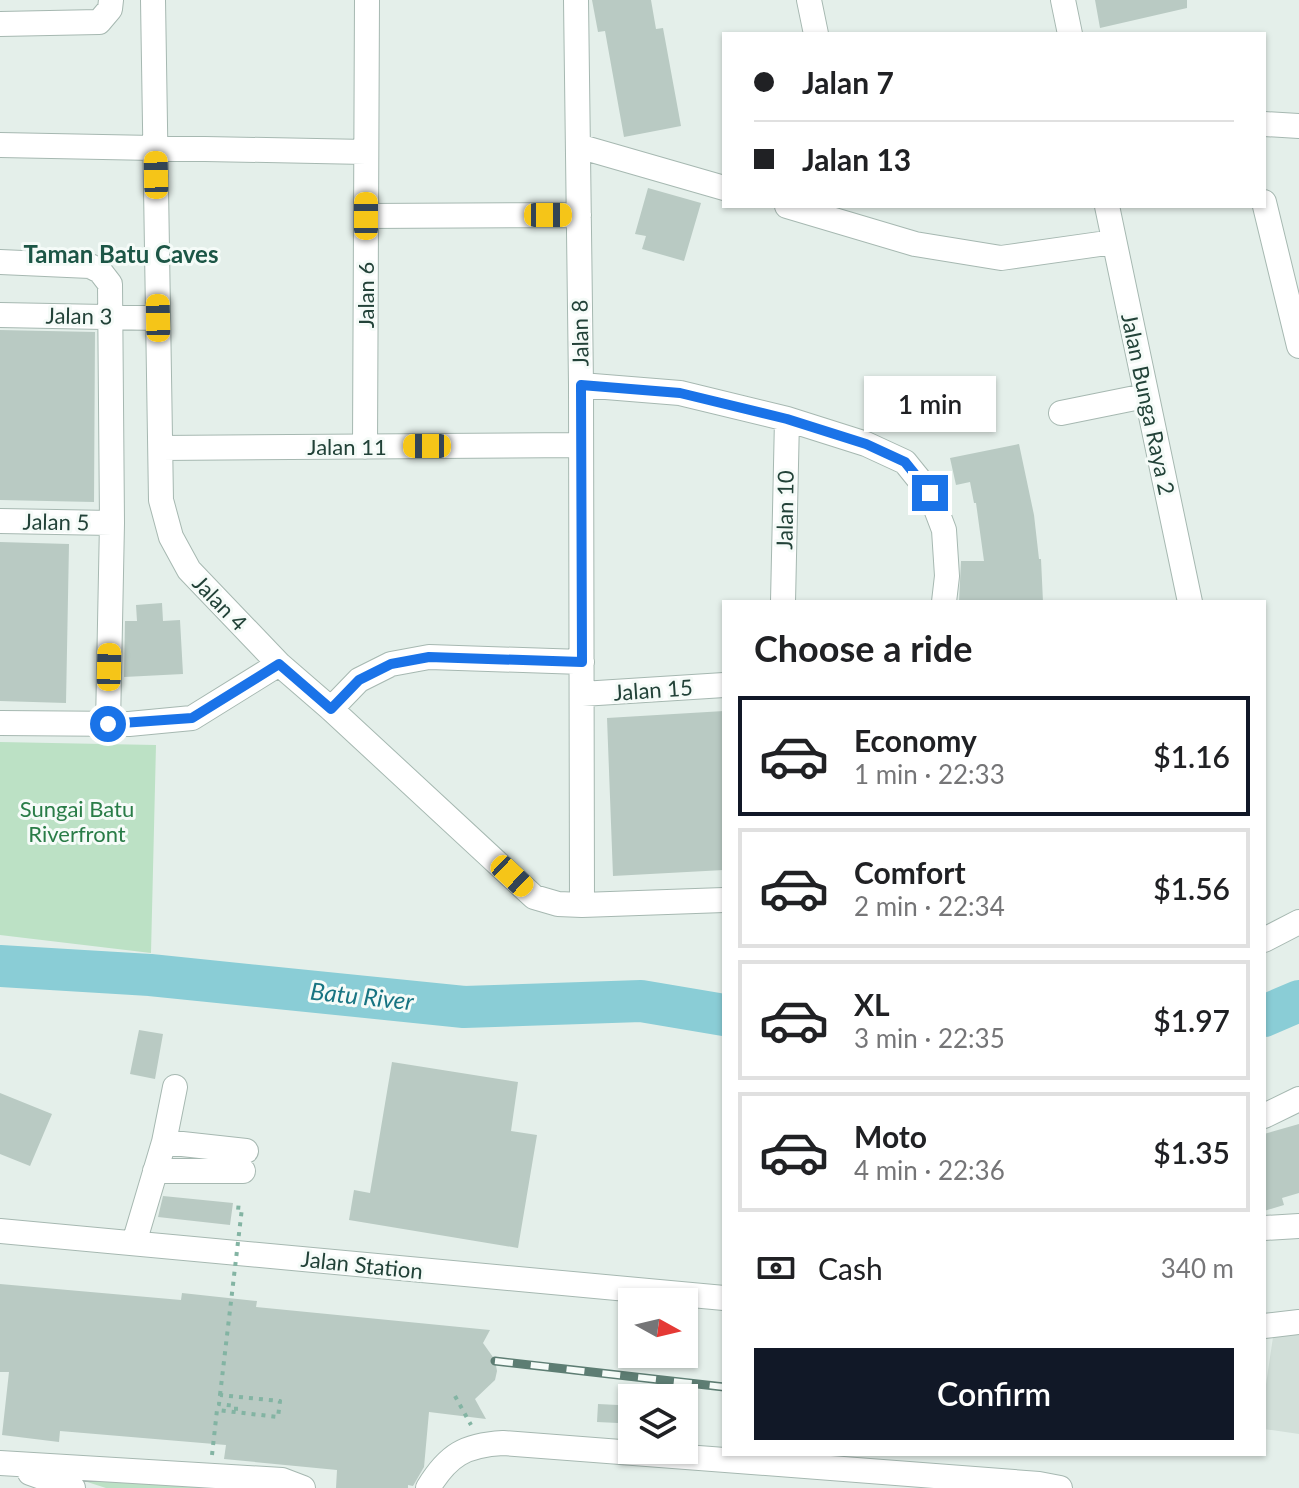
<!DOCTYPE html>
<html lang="en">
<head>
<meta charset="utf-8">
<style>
  body { margin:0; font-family:Lato,sans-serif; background:#f6f6f6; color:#202124; height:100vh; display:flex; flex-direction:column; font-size:30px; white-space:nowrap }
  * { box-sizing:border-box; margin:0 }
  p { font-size:26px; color:#757577 }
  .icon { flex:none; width:44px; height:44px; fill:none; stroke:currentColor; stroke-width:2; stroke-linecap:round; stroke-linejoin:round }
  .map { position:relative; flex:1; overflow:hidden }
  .details { position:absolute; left:722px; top:600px; width:544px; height:856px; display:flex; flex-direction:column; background:#fff; border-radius:0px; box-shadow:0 2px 6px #0004 }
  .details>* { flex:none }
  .banner { position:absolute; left:722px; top:32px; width:544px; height:176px; border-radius:0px; box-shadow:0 2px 6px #0004; display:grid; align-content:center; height:176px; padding:0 32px; background:#fff }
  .needle { width:52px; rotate:98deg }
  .buttons { position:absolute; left:618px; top:1288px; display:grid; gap:16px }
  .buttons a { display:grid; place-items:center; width:80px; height:80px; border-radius:0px; background:#fff; box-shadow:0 2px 6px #0004; font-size:40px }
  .end { position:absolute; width:36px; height:36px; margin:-18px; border:10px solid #1a73e8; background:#fff; box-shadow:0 0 0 4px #fff }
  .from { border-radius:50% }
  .bubble { position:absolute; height:56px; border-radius:0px; background:#fff; box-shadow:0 2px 6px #0004; font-size:26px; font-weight:600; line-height:56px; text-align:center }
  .car { position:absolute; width:24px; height:48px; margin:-24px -12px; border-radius:10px; box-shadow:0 0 6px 2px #0007; background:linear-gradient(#f5c518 24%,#345 0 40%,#f5c518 0 76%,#345 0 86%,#f5c518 0) }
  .banner b { display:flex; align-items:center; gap:28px; height:76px; font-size:30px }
  .banner b+b { border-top:2px solid #e0e0e0 }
  .banner i { width:20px; height:20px; background:#202124 }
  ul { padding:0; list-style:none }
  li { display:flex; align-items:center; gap:24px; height:120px; margin:0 16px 12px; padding:0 16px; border:4px solid #e0e0e0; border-radius:0px }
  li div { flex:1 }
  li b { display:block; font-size:30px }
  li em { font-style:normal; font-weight:600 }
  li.current { border-color:#111827 }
  li>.icon { width:72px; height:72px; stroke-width:1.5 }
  h2 { padding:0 32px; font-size:36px; line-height:96px }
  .pay { display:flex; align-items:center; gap:20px; height:88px; padding:0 32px; font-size:30px }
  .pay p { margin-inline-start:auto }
  .primary-button { display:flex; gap:16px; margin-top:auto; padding:16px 32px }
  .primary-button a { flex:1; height:92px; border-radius:0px; background:#111827; color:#fff; font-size:32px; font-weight:600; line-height:92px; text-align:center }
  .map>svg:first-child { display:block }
</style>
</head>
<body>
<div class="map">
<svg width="1299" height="1488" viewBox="0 0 1299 1488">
  <rect width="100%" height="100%" fill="#e4efea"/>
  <path fill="#d2dfd9" d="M1299 1331V1434L1264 1429V1398L1273 1337Z"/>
  <path fill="#bce1c5" d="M0 742 156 745 151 953 0 935Z
    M81 1480 249 1488H106Z"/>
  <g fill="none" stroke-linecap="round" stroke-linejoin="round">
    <path stroke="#8acdd6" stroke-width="42" d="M0 966 150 975 464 1007 641 1001 724 1015
      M1264 1016 1299 1001"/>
  </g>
  <path fill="#b9cac3" d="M592 0H651L656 29 663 28 681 126 624 137 605 31 598 32Z
    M1095 0H1187V8L1100 28Z
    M648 188 701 203 684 261 642 249 646 236 635 234Z
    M0 330 95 332 94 502 0 500Z
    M1019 444 1034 515 1039 559H1041L1043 602H959L961 561H984L976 503H974L970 482 956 485 950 458Z
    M0 542 69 544 66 703 0 701Z
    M162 603 163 621 180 620 183 674 124 677 125 621H137L136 605Z
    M724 711V870L613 876 607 718Z
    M139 1030 163 1034 155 1079 130 1074Z
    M392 1062 518 1082 511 1131 537 1135 518 1248 349 1220 354 1190 370 1193Z
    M0 1093 52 1114 30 1166 0 1154Z
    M1299 1124V1193L1282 1198 1284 1205 1264 1211V1134Z
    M163 1196 233 1203 230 1225 158 1217Z
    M0 1284 181 1300 182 1293 257 1301 256 1307 490 1330 483 1343 495 1360 497 1371 495 1380 475 1399 486 1419 429 1412 424 1467 413 1486 408 1485V1488H336L337 1470 224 1459 226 1445 60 1431 59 1442 2 1435 9 1372H0Z
    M598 1404 618 1405V1423L597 1422Z"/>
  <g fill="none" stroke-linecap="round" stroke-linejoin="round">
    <g stroke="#a6b8b1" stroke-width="26">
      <path id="minor" d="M153 0 161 500 171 537 189 570 279 664 331 709 534 897 558 904 582 905 724 900
        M576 0 581 385 582 905
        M809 0 816 34
        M1063 0 1070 34
        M0 24 99 22 110 9 111 0
        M1264 124 1299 126
        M0 145 366 152
        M578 146 724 188
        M1264 202 1299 346
        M787 206 915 244 1001 258 1114 242
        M1107 206 1190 602
        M366 216 579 215
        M0 262 90 266 100 271 110 284 112 523 108 724
        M0 315 158 318
        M581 385 680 393 787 419 866 444 905 462 930 493 944 530 947 576 944 602
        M1061 413 1145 396
        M365 447 367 0
        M161 448 581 445
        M0 521 112 523
        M783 602 787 419
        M582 694 724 685
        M331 709 359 680 391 664 429 657 582 662
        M0 723 129 724 192 718 279 664
        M1264 940 1299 922
        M1264 1116 1299 1099
        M164 1142 246 1151
        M155 1171H243
        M1264 1228 1299 1226
        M0 1231 724 1298
        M134 1243 164 1142 175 1087
        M1264 1326 1299 1322
        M0 1463 282 1480 303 1488
        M30 1473 73 1488
        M428 1488C448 1455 465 1445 503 1443L1039 1484 1060 1488"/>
    </g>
    <path stroke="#83b4a3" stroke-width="4" stroke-dasharray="4 6" stroke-linecap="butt" d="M455 1396 471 1425
      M212 1455 217 1410 278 1417 280 1401 220 1395 219 1404 236 1406V1412"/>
    <use href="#minor" stroke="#fff" stroke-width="24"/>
    <g stroke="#5d7d73" stroke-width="9">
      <path id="rail" d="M495 1361 724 1387"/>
    </g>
    <use href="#rail" stroke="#f5fbf8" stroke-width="6" stroke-dasharray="18" stroke-linecap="butt"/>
    <path stroke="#83b4a3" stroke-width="4" stroke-dasharray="4 6" stroke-linecap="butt" d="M220 1395 242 1208 232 1207"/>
  </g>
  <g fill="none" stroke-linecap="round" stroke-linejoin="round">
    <path stroke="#1a73e8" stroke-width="10" d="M108 724 192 718 279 664 331 709 359 680 391 664 429 657 582 662 581 385 680 393 787 419 866 444 905 462 930 493"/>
  </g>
  <g text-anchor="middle" stroke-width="6" stroke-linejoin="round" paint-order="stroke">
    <g font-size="22" fill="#224238" stroke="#f5fbf8">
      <text transform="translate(366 295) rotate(-90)" y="8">Jalan 6</text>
      <text transform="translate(79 316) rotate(1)" y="8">Jalan 3</text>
      <text transform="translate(580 333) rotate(-91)" y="8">Jalan 8</text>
      <text transform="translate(1148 404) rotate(78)" y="8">Jalan Bunga Raya 2</text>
      <text x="347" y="455">Jalan 11</text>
      <text transform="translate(785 510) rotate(-89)" y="8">Jalan 10</text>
      <text transform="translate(56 522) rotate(1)" y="8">Jalan 5</text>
      <text transform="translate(220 603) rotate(46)" y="8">Jalan 4</text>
      <text transform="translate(653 690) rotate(-4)" y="8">Jalan 15</text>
      <text transform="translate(362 1265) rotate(6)" y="8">Jalan Station</text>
    </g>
    <g font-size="22" fill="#297c47" stroke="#f5fbf8">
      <text x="77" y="817">Sungai Batu<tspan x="77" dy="25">Riverfront</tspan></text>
    </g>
    <g font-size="24" font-weight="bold" fill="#1c5646" stroke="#f5fbf8">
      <text x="121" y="263">Taman Batu Caves</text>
    </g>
    <g font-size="24" font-style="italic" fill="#187482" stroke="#f5fbf8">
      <text transform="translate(362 997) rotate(6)" y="8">Batu River</text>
    </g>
  </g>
</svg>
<div class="buttons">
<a><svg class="needle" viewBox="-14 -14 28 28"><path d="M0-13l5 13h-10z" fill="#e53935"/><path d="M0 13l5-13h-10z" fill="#757577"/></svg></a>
<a><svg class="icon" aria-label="layers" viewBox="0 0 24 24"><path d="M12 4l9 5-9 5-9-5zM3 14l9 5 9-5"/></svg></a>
</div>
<i class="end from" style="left:108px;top:724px"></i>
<i class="end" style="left:930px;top:493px"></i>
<div class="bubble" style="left:864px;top:376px;width:132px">1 min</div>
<i class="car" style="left:156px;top:175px;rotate:359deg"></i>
<i class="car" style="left:548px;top:215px;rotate:90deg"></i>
<i class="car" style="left:366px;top:216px;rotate:0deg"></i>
<i class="car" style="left:158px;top:318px;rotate:359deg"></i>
<i class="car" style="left:427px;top:446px;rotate:270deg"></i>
<i class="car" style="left:109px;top:667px;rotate:1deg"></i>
<i class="car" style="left:512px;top:876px;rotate:133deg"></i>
<div class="banner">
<b><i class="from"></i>Jalan 7</b>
<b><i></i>Jalan 13</b>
</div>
<section class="details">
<h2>Choose a ride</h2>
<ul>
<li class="current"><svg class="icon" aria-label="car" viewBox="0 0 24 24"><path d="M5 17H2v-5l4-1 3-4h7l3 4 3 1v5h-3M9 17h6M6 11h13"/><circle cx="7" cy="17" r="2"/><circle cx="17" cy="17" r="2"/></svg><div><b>Economy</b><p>1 min · 22:33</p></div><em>$1.16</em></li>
<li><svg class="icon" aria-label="car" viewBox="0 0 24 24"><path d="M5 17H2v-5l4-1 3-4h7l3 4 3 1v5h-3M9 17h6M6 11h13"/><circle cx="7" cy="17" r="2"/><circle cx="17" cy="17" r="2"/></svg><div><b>Comfort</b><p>2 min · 22:34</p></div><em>$1.56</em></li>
<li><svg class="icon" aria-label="car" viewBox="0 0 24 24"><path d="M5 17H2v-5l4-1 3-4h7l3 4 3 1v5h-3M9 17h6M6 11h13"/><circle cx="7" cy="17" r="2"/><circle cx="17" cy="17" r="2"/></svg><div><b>XL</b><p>3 min · 22:35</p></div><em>$1.97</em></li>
<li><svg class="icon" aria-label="car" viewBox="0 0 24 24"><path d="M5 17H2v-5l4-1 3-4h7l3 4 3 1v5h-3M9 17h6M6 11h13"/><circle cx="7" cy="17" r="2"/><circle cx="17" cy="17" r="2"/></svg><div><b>Moto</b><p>4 min · 22:36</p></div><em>$1.35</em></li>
</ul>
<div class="pay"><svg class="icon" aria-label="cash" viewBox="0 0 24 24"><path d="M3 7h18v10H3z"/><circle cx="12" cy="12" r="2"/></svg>Cash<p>340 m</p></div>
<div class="primary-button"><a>Confirm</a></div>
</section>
</div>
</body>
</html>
